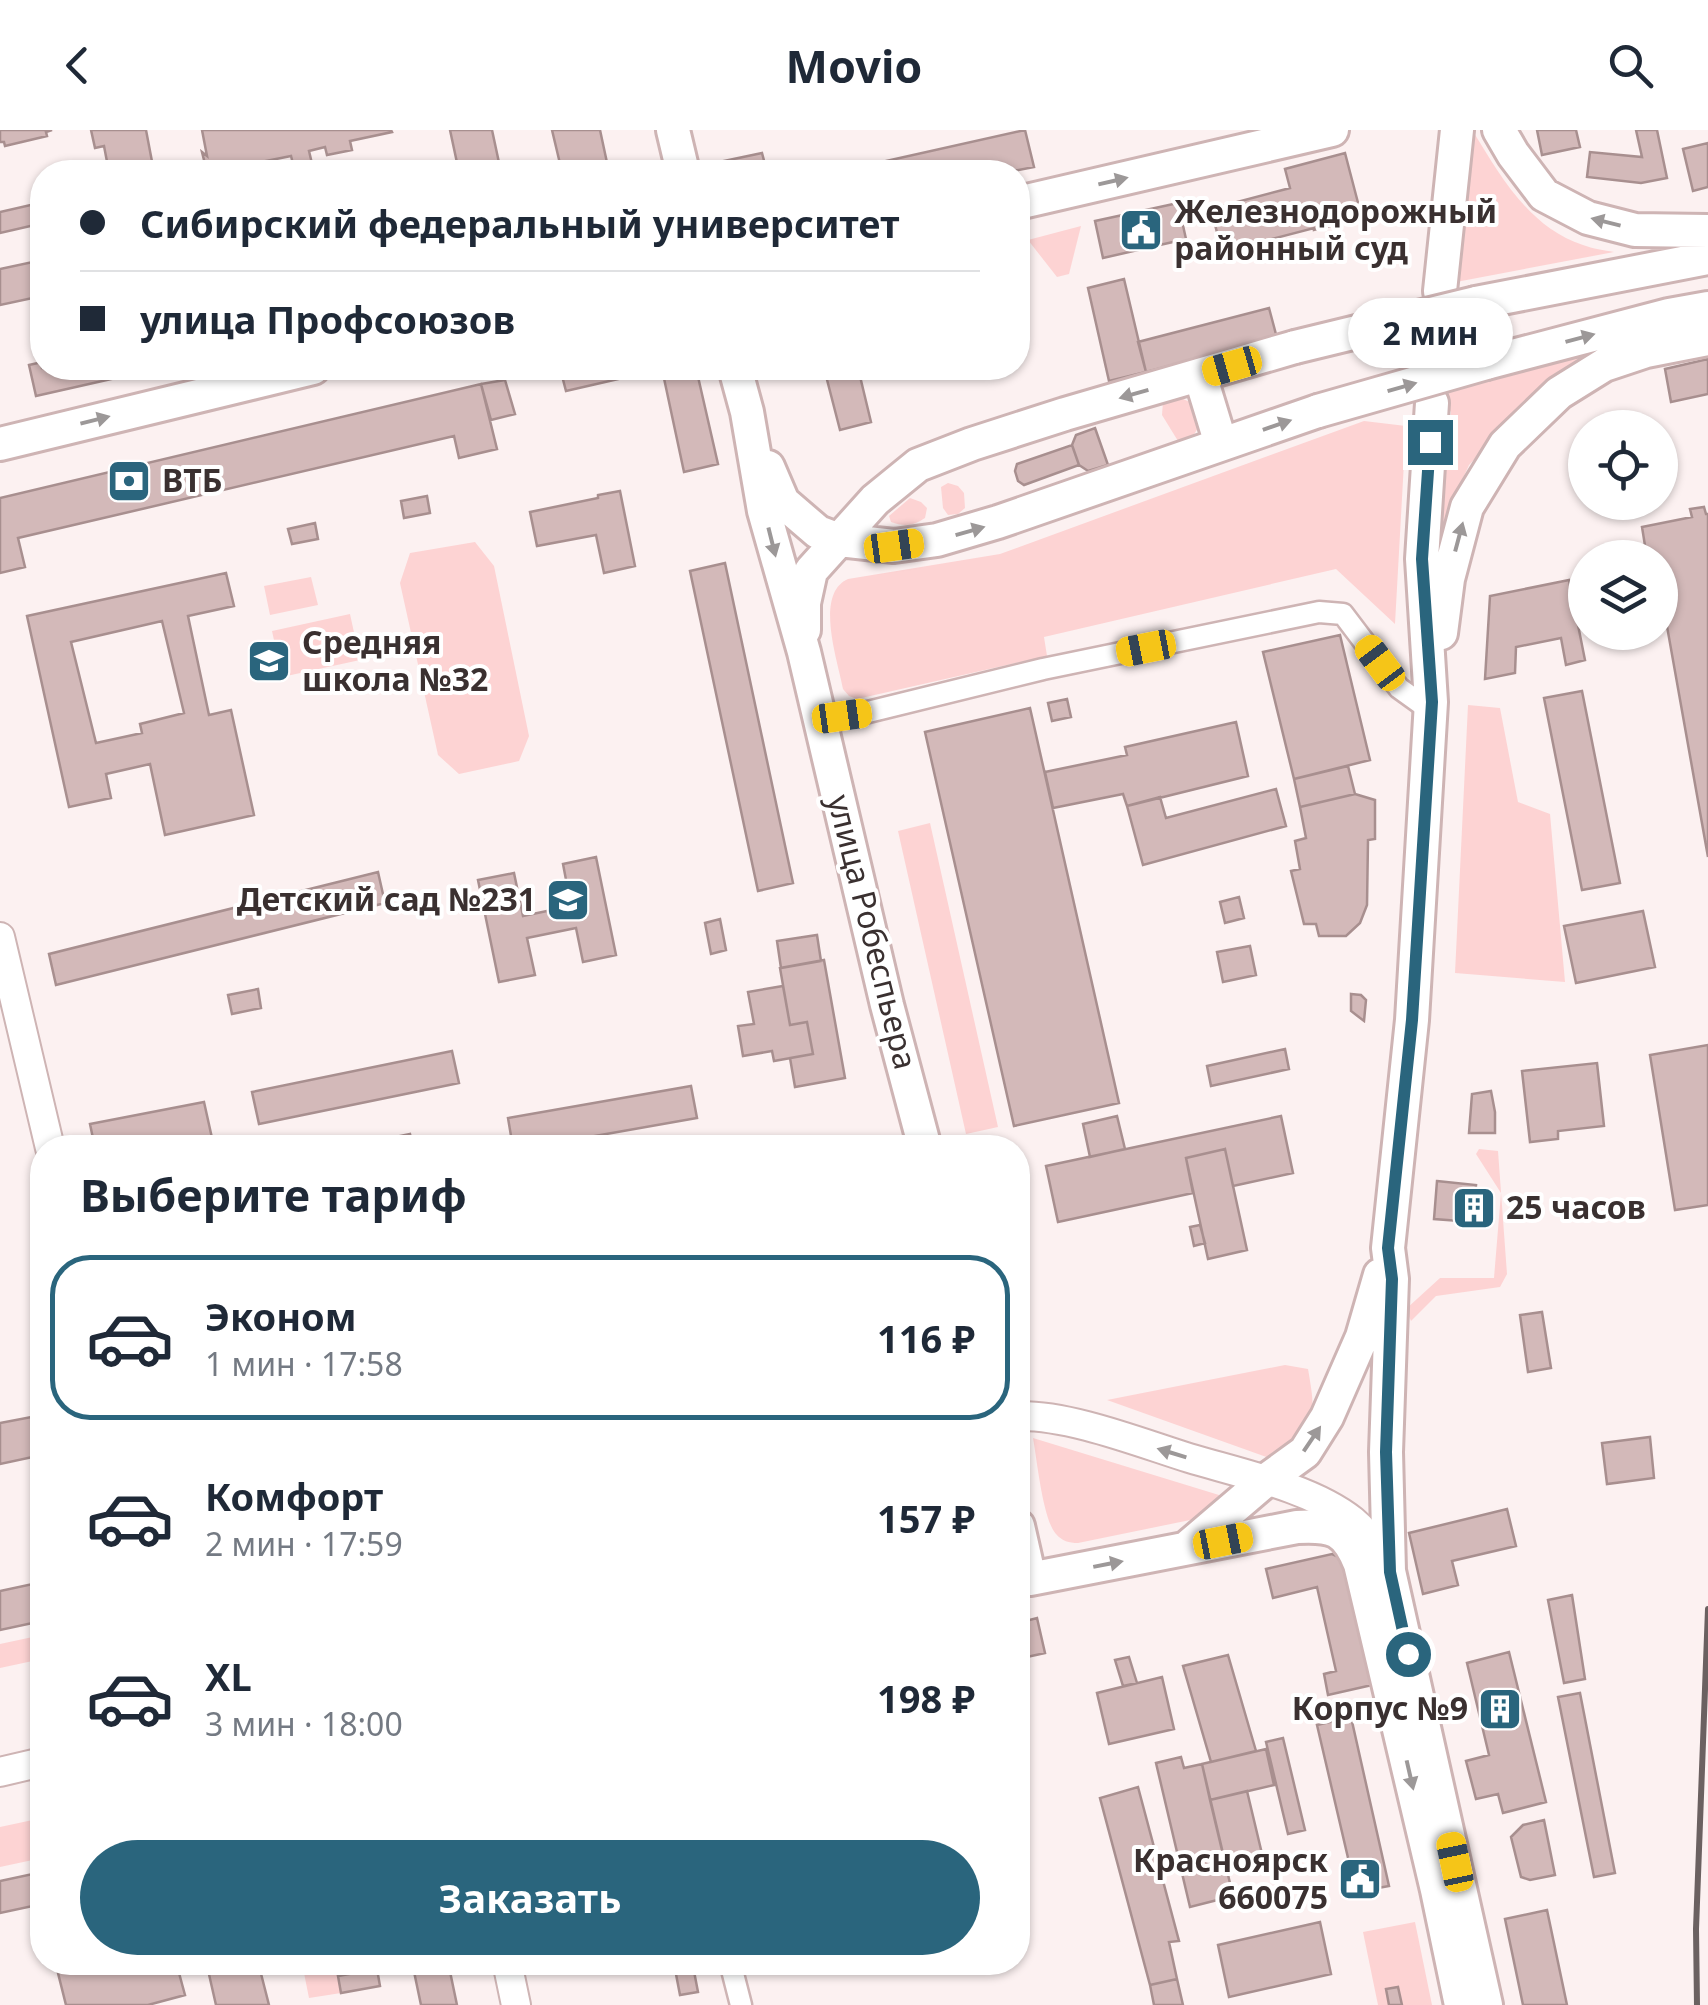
<!DOCTYPE html>
<html lang="ru">
<head>
<meta charset="utf-8">
<style>
  body { margin:0; font-family:"Noto Sans",sans-serif; background:#f2f2f3; color:#1f2937; height:100vh; display:flex; flex-direction:column; font-size:38px; white-space:nowrap }
  * { box-sizing:border-box; margin:0 }
  p { font-size:32px; color:#747a83 }
  .icon { flex:none; width:55px; height:55px; fill:none; stroke:currentColor; stroke-width:2; stroke-linecap:round; stroke-linejoin:round }
  .map { position:relative; flex:1; overflow:hidden }
  .drawer { position:absolute; left:30px; top:1005px; width:1000px; height:840px; display:flex; flex-direction:column; background:#fff; border-radius:40px; box-shadow:0 2px 8px #0004 }
  .drawer>* { flex:none }
  .hud { position:absolute; left:30px; top:30px; width:1000px; height:220px; border-radius:40px; box-shadow:0 2px 8px #0004; display:grid; align-content:center; height:220px; padding:0 50px; background:#fff }
  .fabs { position:absolute; left:1568px; top:280px; display:grid; gap:20px }
  .fabs a { display:grid; place-items:center; width:110px; height:110px; border-radius:50%; background:#fff; box-shadow:0 2px 8px #0004; font-size:50px }
  .end { position:absolute; width:45px; height:45px; margin:-22px; border:12px solid #2a657d; background:#fff; box-shadow:0 0 0 5px #fff }
  .from { border-radius:50% }
  .bubble { position:absolute; height:70px; border-radius:35px; background:#fff; box-shadow:0 2px 8px #0004; font-size:32px; font-weight:700; line-height:70px; text-align:center }
  .car { position:absolute; width:30px; height:60px; margin:-30px -15px; border-radius:12px; box-shadow:0 0 8px 2px #0007; background:linear-gradient(#f5c518 24%,#345 0 40%,#f5c518 0 76%,#345 0 86%,#f5c518 0) }
  .hud b { display:flex; align-items:center; gap:35px; height:95px; font-size:38px }
  .hud b+b { border-top:2px solid #e0e1e3 }
  .hud i { width:25px; height:25px; background:#1f2937 }
  ul { padding:0; list-style:none }
  li { display:flex; align-items:center; gap:30px; height:165px; margin:0 20px 15px; padding:0 30px; border:5px solid transparent; border-radius:40px }
  li div { flex:1 }
  li b { display:block; font-size:38px }
  li em { font-style:normal; font-weight:700 }
  li.active { border-color:#2a657d }
  li>.icon { width:90px; height:90px; stroke-width:1.5 }
  h2 { padding:0 50px; font-size:45px; line-height:120px }
  .cta { display:flex; gap:20px; margin-top:auto; padding:20px 50px }
  .cta a { flex:1; height:115px; border-radius:60px; background:#2a657d; color:#fff; font-size:40px; font-weight:700; line-height:115px; text-align:center }
  header { display:flex; justify-content:space-between; align-items:center; height:130px; padding:0 50px; background:#fff; font-size:45px; font-weight:700 }
  .map>svg:first-child { display:block }
</style>
</head>
<body>
<header><svg class="icon" aria-label="back" viewBox="0 0 24 24"><path d="M15 5l-7 7 7 7"/></svg>Movio<svg class="icon" aria-label="search" viewBox="0 0 24 24"><circle cx="10" cy="10" r="6"/><path d="M15 15l6 6"/></svg></header>
<div class="map">
<svg width="1708" height="1875" viewBox="0 0 1708 1875">
  <rect width="100%" height="100%" fill="#fcf1f1"/>
  <path fill="#fdd3d3" d="M1474 3C1501 47 1530 98 1583 115 1593 119 1604 120 1614 122L1456 152Z
    M1081 96 1069 144 1057 147 1028 110Z
    M1594 213 1597 221 1526 275 1469 335 1453 370 1440 407 1451 282 1446 275 1448 255Z
    M1176 266 1190 272 1198 286V298L1193 306 1178 311 1162 285 1163 272Z
    M1364 291 1406 296 1395 494 1336 439 1044 507 1047 526 857 569 849 566 843 559C838 531 814 464 848 449L1000 424Z
    M948 353 958 356 964 363 965 378 958 384 948 385 943 378 941 357Z
    M910 368 921 372 927 378 925 388C914 396 904 397 891 392L889 386Z
    M475 412 494 436 529 606 519 631 459 644 438 625 400 453 410 423Z
    M311 447 318 475 270 485 264 456Z
    M350 484 360 530 282 547 272 501Z
    M1468 575 1500 578 1518 672 1550 684 1565 852 1455 843Z
    M930 693 998 997 966 1004 898 701Z
    M1479 1019 1498 1021 1507 1144 1500 1157 1436 1166 1411 1191 1406 1179 1440 1148H1494L1501 1063 1476 1024Z
    M1285 1235 1308 1239C1318 1295 1314 1293 1272 1329L1107 1270Z
    M1033 1308 1219 1365 1221 1377 1200 1388 1078 1413C1069 1413 1062 1411 1056 1404 1043 1390 1037 1330 1033 1308Z
    M42 1505V1529L0 1538V1514Z
    M42 1688V1728L0 1737V1697Z
    M1415 1792 1432 1875H1378L1363 1802Z
    M302 1833H335L341 1863 309 1868Z"/>
  <path fill="#d3b9b9" stroke="#a88f8f" stroke-width="2.5" fill-rule="evenodd" d="M0 0H52L46 2 47 6 5 16 4 12H0Z
    M91 0H146L154 42H109L104 16 95 18Z
    M202 0H391L392 2 350 11 352 20 327 25 325 17 309 21 314 42H295L291 26 266 31 267 40 258 42H255L253 34 217 42H207L202 22 207 26Z
    M450 0H492L501 42H479L478 38 459 42Z
    M552 0H600L609 42H562Z
    M1025 0 1034 37 1008 42H837Z
    M1537 0H1576L1580 17 1542 25Z
    M1636 0H1657L1667 48 1641 53 1587 47 1590 22 1642 27Z
    M1708 13V57L1693 61 1683 19Z
    M762 23 767 42H726L724 31Z
    M1345 23 1362 88 1314 100V98L1222 122 1211 79 1290 58 1285 39Z
    M1178 73 1186 109 1103 128 1095 91Z
    M35 74 39 94 0 103V82Z
    M1018 104 1025 133 1018 135Z
    M42 130V166L0 175V139Z
    M1124 149 1146 242 1109 251 1088 158Z
    M1269 178 1277 208 1146 242 1138 212Z
    M1708 229V264L1671 272 1665 239Z
    M42 232V238H160L36 266 29 235Z
    M560 238H662V239L566 261Z
    M667 238H696L718 334 684 342 662 239Z
    M824 238H858L871 292 840 300Z
    M505 250 515 284 491 290 481 254Z
    M481 254 497 319 459 328 454 306 18 408 25 437 0 443V368Z
    M1095 298 1108 335 1088 341 1079 335 1072 315 1076 305Z
    M1072 315 1079 335 1024 355 1018 351 1015 341 1017 334Z
    M620 361 635 436 604 443 596 405 537 416 530 382 598 368V365Z
    M427 366 430 383 404 388 401 371Z
    M1704 377 1706 384H1708V727L1660 457V428H1647L1642 397 1692 387 1690 379Z
    M315 393 318 409 292 414 288 399Z
    M725 433 793 753 758 761 690 441Z
    M226 443 234 476 188 486 209 585 231 580 254 685 165 705 150 634 106 644 111 668 69 677 27 486ZM162 491 184 583 140 594 142 603 96 613 71 512Z
    M1569 450 1585 530 1566 535 1561 508 1516 517 1515 543 1485 549 1490 466Z
    M1340 505 1370 630 1294 649 1263 522Z
    M1582 561 1620 753 1582 760 1544 568Z
    M1067 569 1071 587 1052 591 1048 573Z
    M1030 578 1119 973 1014 996 925 602Z
    M1236 592 1248 646 1127 676 1123 664 1053 678 1045 642 1127 625 1125 617Z
    M1348 636 1355 664 1300 677 1294 649Z
    M1276 659 1286 696 1143 735 1127 676 1160 667 1166 688Z
    M1355 664 1375 670V709L1368 710 1367 775 1360 793 1346 806H1319L1316 794H1304L1291 741 1300 739 1295 711 1306 708 1300 677Z
    M596 727 616 825 583 832 576 798 527 808 535 845 499 852 478 750 514 743 523 786 571 776 563 734Z
    M378 742 385 773 56 855 49 824Z
    M1239 767 1244 788 1225 793 1220 772Z
    M1643 781 1655 837 1576 853 1564 796Z
    M720 789 726 820 711 824 705 793Z
    M817 805 821 831 781 838 777 811Z
    M1250 816 1256 845 1223 852 1217 822Z
    M824 830 845 948 795 957 790 928 813 924 807 892 790 895 780 838Z
    M783 856 790 895 807 892 813 924 774 931 772 921 743 926 738 896 754 894 748 862Z
    M258 859 261 878 232 884 228 865Z
    M1351 864 1361 865 1366 870 1364 891 1351 881Z
    M1708 915V1075L1675 1080 1650 925Z
    M1285 919 1289 939 1211 956 1207 936Z
    M452 921 459 953 259 994 252 962Z
    M1597 933 1604 996 1558 1001V1009L1530 1012 1522 941Z
    M691 956 697 988 527 1018H513L508 988Z
    M1491 961 1495 982V1003H1469L1472 964Z
    M204 972 212 1008 163 1018H95L90 994Z
    M1117 986 1125 1019 1090 1027 1083 994Z
    M1281 986 1293 1043 1233 1056 1225 1019 1186 1028 1193 1063 1058 1092 1046 1036Z
    M410 1004 412 1012 422 1010 423 1018H382L381 1010Z
    M1225 1019 1247 1120 1208 1129 1186 1028Z
    M1437 1051 1476 1055 1473 1092 1434 1089Z
    M1465 1068 1484 1070 1482 1088 1464 1086Z
    M1200 1095 1205 1113 1194 1116 1190 1097Z
    M1542 1182 1551 1238 1528 1242 1520 1185Z
    M42 1285V1325L0 1334V1293Z
    M1650 1307 1654 1348 1607 1354 1602 1313Z
    M1507 1379 1516 1416 1452 1431 1458 1455 1423 1464 1409 1403Z
    M1332 1424 1343 1429 1372 1555 1328 1565 1324 1544 1336 1541 1317 1457 1273 1468 1266 1439Z
    M42 1452V1491L0 1500V1461Z
    M1572 1465 1585 1549 1564 1553 1548 1470Z
    M1037 1488 1045 1523 1018 1529V1493Z
    M1509 1522 1546 1672 1503 1683 1498 1664 1476 1669 1466 1631 1489 1625 1467 1533Z
    M1228 1525 1256 1621 1211 1632 1183 1536Z
    M1129 1527 1137 1553 1123 1556 1115 1530Z
    M1162 1547 1174 1599 1109 1614 1097 1563Z
    M1580 1563 1615 1743 1594 1747 1558 1567Z
    M1351 1587 1389 1756 1356 1762 1317 1595Z
    M1283 1608 1305 1700 1288 1704 1266 1612Z
    M1266 1619 1274 1655 1210 1670 1202 1634Z
    M1181 1627 1184 1638 1202 1634 1233 1766 1190 1777 1156 1633Z
    M1138 1657 1179 1811 1169 1812 1177 1849 1150 1855 1100 1668Z
    M1247 1661 1263 1728 1226 1737 1210 1670Z
    M1544 1690 1555 1745 1530 1750 1521 1747 1511 1707 1523 1695Z
    M42 1742V1774L0 1783V1751Z
    M1547 1780 1567 1875H1523L1505 1789Z
    M1320 1792 1331 1844 1229 1867 1218 1815Z
    M95 1832H176L185 1865 148 1875H66L58 1843Z
    M238 1832H258L269 1875H216L208 1840Z
    M412 1832H448L457 1875H421Z
    M693 1836 698 1862 680 1865 675 1839Z
    M377 1839 380 1856 341 1863 338 1846Z
    M1177 1849 1183 1875H1154L1150 1855Z
    M1398 1857 1402 1875H1389L1386 1859Z"/>
  <g fill="none" stroke-linecap="round" stroke-linejoin="round">
    <path stroke="#d5caca" stroke-width="32" stroke-dasharray="32 16" stroke-linecap="butt" d="M1432 273 1440 161"/>
    <g stroke="#ceb4b4" stroke-width="25">
      <path id="street" d="M820 589 864 583 1043 539 1319 482 1343 484 1399 558 1431 581
        M730 1832 741 1875"/>
    </g>
    <g stroke="#ceb4b4" stroke-width="32">
      <path id="secondary" d="M0 807 50 1018
        M1018 1286C1070 1285 1138 1312 1189 1328 1239 1343 1312 1358 1353 1391 1370 1405 1378 1421 1389 1440
        M0 1642 42 1632
        M507 1832 516 1875"/>
    </g>
    <g stroke="#ceb4b4" stroke-width="38">
      <path id="primary" d="M673 0 683 42
        M1499 0 1513 24 1544 65 1588 88 1635 100 1708 101
        M1018 73 1332 0
        M1440 161 1457 0
        M1476 173 1708 128
        M1486 233 1669 185 1708 178
        M735 238 747 282 764 381 804 522 887 875 925 1018
        M1200 245 1221 314
        M1432 273 1422 429 1431 572 1412 890 1388 1118 1392 1149 1386 1322 1389 1441 1486 1875
        M0 314 313 238
        M768 337 783 372 818 402 839 410 894 416 937 410 998 392 1318 281
        M804 500V473L811 441 875 370 918 335 972 314 1065 284 1295 217
        M1441 503 1448 449 1467 377 1505 315 1559 263 1604 235 1646 221 1708 209
        M1018 1396 1030 1449 1297 1397C1333 1395 1346 1399 1360 1434L1437 1760 1461 1875
        M1190 1415 1265 1351 1305 1322 1327 1287 1362 1207 1380 1145"/>
    </g>
    <use href="#street" stroke="#fff" stroke-width="20"/>
    <use href="#secondary" stroke="#fff" stroke-width="28"/>
    <use href="#primary" stroke="#fff" stroke-width="32"/>
    <path stroke="#6b6161" stroke-width="6" d="M1697 1875 1696 1799 1708 1479"/>
    <g stroke="#ceb4b4" stroke-width="38" stroke-linecap="butt">
      <path id="primary-bridge" d="M1295 217 1476 173
        M1318 281 1486 233"/>
    </g>
    <use href="#primary-bridge" stroke="#fff" stroke-width="32"/>
  </g>
  <defs><path id="oneway-solid" d="M-6-.8H1V-3.2L6.5 0L1 3.2V.8H-6Z" transform="scale(2.5)"/></defs>
  <g fill="#9c9898">
    <use href="#oneway-solid" transform="translate(1113 51) rotate(-13)"/>
    <use href="#oneway-solid" transform="translate(1606 92) rotate(-166)"/>
    <use href="#oneway-solid" transform="translate(1580 208) rotate(-15)"/>
    <use href="#oneway-solid" transform="translate(1402 257) rotate(-16)"/>
    <use href="#oneway-solid" transform="translate(1134 264) rotate(164)"/>
    <use href="#oneway-solid" transform="translate(95 290) rotate(-14)"/>
    <use href="#oneway-solid" transform="translate(1277 295) rotate(-19)"/>
    <use href="#oneway-solid" transform="translate(970 401) rotate(-16)"/>
    <use href="#oneway-solid" transform="translate(1459 407) rotate(-75)"/>
    <use href="#oneway-solid" transform="translate(772 412) rotate(76)"/>
    <use href="#oneway-solid" transform="translate(1312 1309) rotate(-56)"/>
    <use href="#oneway-solid" transform="translate(1172 1323) rotate(-163)"/>
    <use href="#oneway-solid" transform="translate(1108 1434) rotate(-11)"/>
    <use href="#oneway-solid" transform="translate(1410 1645) rotate(77)"/>
  </g>
  <g fill="none" stroke-linecap="round" stroke-linejoin="round">
    <path stroke="#2a657d" stroke-width="12" d="M1408 1524 1390 1442 1386 1322 1392 1149 1388 1118 1412 890 1432 572 1422 429 1430 312"/>
  </g>
  <defs>
    <g id="civic-square" transform="scale(2.25)"><rect x="-9" y="-9" width="18" height="18" rx="4" fill="#2a657d" stroke="#fff"/><path d="M-.6-6.5H3V-4.5H.6V-3L4-1V1h2V6H-6V1h2V-1L-.6-3ZM-1.2 2.5V6h2.4V2.5Z" fill="#fff"/></g>
    <g id="bank-square" transform="scale(2.25)"><rect x="-9" y="-9" width="18" height="18" rx="4" fill="#2a657d" stroke="#fff"/><path d="M-6-4H6V4H-6ZM0-2.3a2.3 2.3 0 1 0 0 4.6a2.3 2.3 0 1 0 0-4.6Z" fill="#fff"/></g>
    <g id="school-square" transform="scale(2.25)"><rect x="-9" y="-9" width="18" height="18" rx="4" fill="#2a657d" stroke="#fff"/><path d="M0-5L7-2L0 1L-7-2ZM-4 1L0 2.5L4 1V4Q0 6-4 4Z" fill="#fff"/></g>
    <g id="building-square" transform="scale(2.25)"><rect x="-9" y="-9" width="18" height="18" rx="4" fill="#2a657d" stroke="#fff"/><path d="M-4-6H4V6H1V3H-1V6H-4ZM-2.5-4.3h1.7v1.8h-1.7ZM.8-4.3h1.7v1.8H.8ZM-2.5-1h1.7V.8h-1.7ZM.8-1h1.7V.8H.8Z" fill="#fff"/></g>
  </defs>
  <g fill-rule="evenodd">
    <use href="#civic-square" x="1141" y="100"/>
    <use href="#bank-square" x="129" y="351"/>
    <use href="#school-square" x="269" y="531"/>
    <use href="#school-square" x="568" y="770"/>
    <use href="#building-square" x="1474" y="1078"/>
    <use href="#building-square" x="1500" y="1579"/>
    <use href="#civic-square" x="1360" y="1749"/>
  </g>
  <g text-anchor="middle" stroke-width="8" stroke-linejoin="round" paint-order="stroke">
    <g font-size="32" font-weight="bold" fill="#3a3030" stroke="#fff" text-anchor="start">
      <text x="1174" y="93">Железнодорожный<tspan x="1174" dy="37">районный суд</tspan></text>
      <text x="162" y="362">ВТБ</text>
      <text x="302" y="524">Средняя<tspan x="302" dy="37">школа №32</tspan></text>
      <text x="536" y="781" text-anchor="end">Детский сад №231</text>
      <text x="1506" y="1089">25 часов</text>
      <text x="1468" y="1590" text-anchor="end">Корпус №9</text>
      <text x="1328" y="1742" text-anchor="end">Красноярск<tspan x="1328" dy="37">660075</tspan></text>
    </g>
    <g font-size="32" fill="#3a3030" stroke="#fff">
      <text transform="translate(872 802) rotate(76)" y="11">улица Робеспьера</text>
    </g>
  </g>
</svg>
<div class="fabs">
<a><svg class="icon" aria-label="locate" viewBox="0 0 24 24"><circle cx="12" cy="12" r="6"/><path d="M12 2v4M12 18v4M2 12h4M18 12h4"/></svg></a>
<a><svg class="icon" aria-label="layers" viewBox="0 0 24 24"><path d="M12 4l9 5-9 5-9-5zM3 14l9 5 9-5"/></svg></a>
</div>
<i class="end from" style="left:1408px;top:1524px"></i>
<i class="end" style="left:1430px;top:312px"></i>
<div class="bubble" style="left:1348px;top:168px;width:165px">2 мин</div>
<i class="car" style="left:1232px;top:236px;rotate:254deg"></i>
<i class="car" style="left:894px;top:416px;rotate:82deg"></i>
<i class="car" style="left:1146px;top:518px;rotate:259deg"></i>
<i class="car" style="left:1380px;top:533px;rotate:323deg"></i>
<i class="car" style="left:842px;top:586px;rotate:82deg"></i>
<i class="car" style="left:1223px;top:1411px;rotate:79deg"></i>
<i class="car" style="left:1455px;top:1732px;rotate:348deg"></i>
<div class="hud">
<b><i class="from"></i>Сибирский федеральный университет</b>
<b><i></i>улица Профсоюзов</b>
</div>
<section class="drawer">
<h2>Выберите тариф</h2>
<ul>
<li class="active"><svg class="icon" aria-label="car" viewBox="0 0 24 24"><path d="M5 17H2v-5l4-1 3-4h7l3 4 3 1v5h-3M9 17h6M6 11h13"/><circle cx="7" cy="17" r="2"/><circle cx="17" cy="17" r="2"/></svg><div><b>Эконом</b><p>1 мин · 17:58</p></div><em>116 ₽</em></li>
<li><svg class="icon" aria-label="car" viewBox="0 0 24 24"><path d="M5 17H2v-5l4-1 3-4h7l3 4 3 1v5h-3M9 17h6M6 11h13"/><circle cx="7" cy="17" r="2"/><circle cx="17" cy="17" r="2"/></svg><div><b>Комфорт</b><p>2 мин · 17:59</p></div><em>157 ₽</em></li>
<li><svg class="icon" aria-label="car" viewBox="0 0 24 24"><path d="M5 17H2v-5l4-1 3-4h7l3 4 3 1v5h-3M9 17h6M6 11h13"/><circle cx="7" cy="17" r="2"/><circle cx="17" cy="17" r="2"/></svg><div><b>XL</b><p>3 мин · 18:00</p></div><em>198 ₽</em></li>
</ul>
<div class="cta"><a>Заказать</a></div>
</section>
</div>
</body>
</html>
